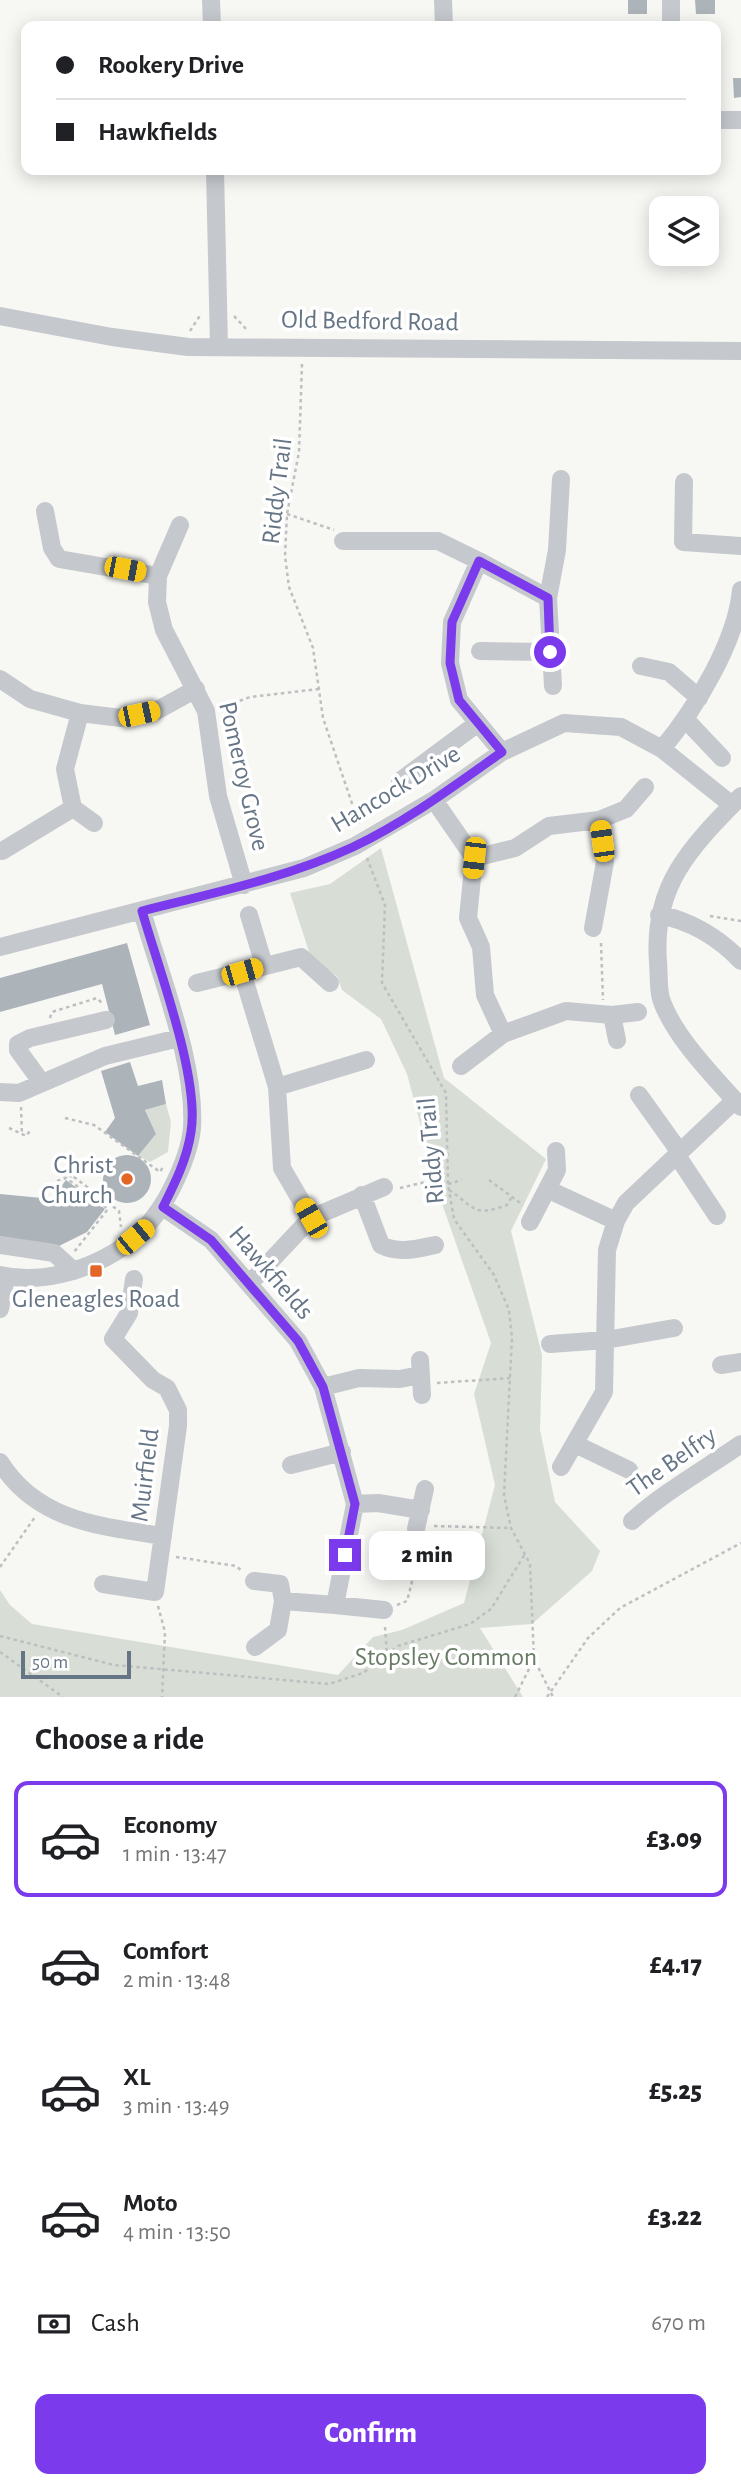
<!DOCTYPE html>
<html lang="en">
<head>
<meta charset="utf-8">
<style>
  body { margin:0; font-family:"Alegreya Sans",sans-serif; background:#f2f2f2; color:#202124; height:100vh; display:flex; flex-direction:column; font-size:26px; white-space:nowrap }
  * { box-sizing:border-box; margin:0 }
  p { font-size:23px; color:#757577 }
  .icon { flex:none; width:38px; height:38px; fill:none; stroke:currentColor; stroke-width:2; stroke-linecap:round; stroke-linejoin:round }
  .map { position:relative; height:1697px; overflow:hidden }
  .sheet { display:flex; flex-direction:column; background:#fff; flex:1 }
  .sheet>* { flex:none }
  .banner { position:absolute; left:21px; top:21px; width:700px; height:154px; border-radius:14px; box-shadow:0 4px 18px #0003; display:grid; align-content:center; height:154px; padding:0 35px; background:#fff }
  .fabs { position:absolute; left:649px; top:196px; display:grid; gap:14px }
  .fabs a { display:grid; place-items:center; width:70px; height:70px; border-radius:14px; background:#fff; box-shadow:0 4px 18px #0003; font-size:35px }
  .scale { position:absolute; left:21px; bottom:18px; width:110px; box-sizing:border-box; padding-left:7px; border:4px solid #667585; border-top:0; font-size:19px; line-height:24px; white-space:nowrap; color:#667585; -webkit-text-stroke:5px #fff; paint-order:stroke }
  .end { position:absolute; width:32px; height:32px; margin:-16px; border:9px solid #7c3aed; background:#fff; box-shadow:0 0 0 4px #fff }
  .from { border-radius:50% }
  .bubble { position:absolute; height:49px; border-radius:14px; background:#fff; box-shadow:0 4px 18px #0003; font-size:23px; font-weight:800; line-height:49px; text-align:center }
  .car { position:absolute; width:21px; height:42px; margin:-21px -10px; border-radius:9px; box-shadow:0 0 5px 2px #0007; background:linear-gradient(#f5c518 24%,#345 0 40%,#f5c518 0 76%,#345 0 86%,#f5c518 0) }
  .banner b { display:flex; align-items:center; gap:24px; height:66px; font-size:26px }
  .banner b+b { border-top:2px solid #e0e0e0 }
  .banner i { width:18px; height:18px; background:#202124 }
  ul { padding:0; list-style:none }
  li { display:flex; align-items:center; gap:21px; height:116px; margin:0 14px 10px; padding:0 21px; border:4px solid transparent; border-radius:14px }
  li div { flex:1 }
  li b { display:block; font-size:26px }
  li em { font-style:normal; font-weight:800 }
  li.active { border-color:#7c3aed }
  li>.icon { width:63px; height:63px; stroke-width:1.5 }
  h2 { padding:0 35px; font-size:32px; line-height:84px }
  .pay { display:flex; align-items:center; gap:18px; height:77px; padding:0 35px; font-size:26px }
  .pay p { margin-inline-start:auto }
  .action { display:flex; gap:14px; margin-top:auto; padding:14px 35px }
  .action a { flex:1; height:80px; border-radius:14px; background:#7c3aed; color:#fff; font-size:28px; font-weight:800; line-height:80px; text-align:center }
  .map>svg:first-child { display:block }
</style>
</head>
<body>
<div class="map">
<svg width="741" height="1697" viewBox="0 0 741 1697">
  <rect width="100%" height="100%" fill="#f7f7f4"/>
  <path fill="#d8ded5" d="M381 848 444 1078 546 1159 511 1231 542 1355 540 1430 555 1502 600 1551 592 1571 532 1624 480 1628 523 1697H0V1590L10 1605 32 1624 338 1675 373 1637 402 1630 464 1603 495 1485 474 1394 491 1343 440 1198 407 1074 381 1019 342 990 337 976 311 958 290 893 330 884Z
    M166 1104 171 1122 168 1152 150 1162 138 1156 156 1134 145 1110Z"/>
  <path fill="#acb3b9" d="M628 0H647V14H628Z
    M695 0H715V14H696Z
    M716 78H721V97H716Z
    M733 78H741V97L734 98Z
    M127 943 150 1025 115 1035 102 984 0 1012V978Z
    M130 1062 138 1086 162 1080 166 1104 145 1110 156 1134 138 1156 105 1132 115 1118 101 1071Z
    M103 1179a24 24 0 1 1 48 0a24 24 0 1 1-48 0Z
    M66 1180 105 1209 87 1232 57 1247 0 1240V1194L52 1199Z"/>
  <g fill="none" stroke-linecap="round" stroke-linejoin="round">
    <path stroke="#bdbfc1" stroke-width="2.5" stroke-dasharray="3.5 3.5" stroke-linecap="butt" d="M234 316 248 331
      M190 331 201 314
      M302 364 299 452 287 514 285 556 289 587 313 648 323 718 359 824
      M287 514 334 530
      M220 708 250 697 319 689
      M367 858 385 905 382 983 446 1093 448 1184 454 1219 494 1275 509 1310 512 1338 504 1495 511 1528 530 1564 534 1659 553 1697
      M710 916 741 921
      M601 943 603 1000
      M50 1018 52 1012 97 998 103 1004
      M21 1107 22 1135
      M65 1118 94 1125 160 1172 164 1165
      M9 1128 26 1136 30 1131
      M76 1163 74 1177 119 1211 121 1227
      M55 1173 74 1177
      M489 1180 523 1205
      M57 1181 66 1178 108 1209 74 1252
      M448 1184 462 1180
      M400 1188 447 1177
      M449 1190C474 1206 472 1218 507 1205L511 1198
      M437 1383 511 1378
      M434 1526 511 1528
      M176 1557 236 1566 243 1572
      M0 1567 35 1517
      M397 1605 407 1601 422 1543
      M158 1606 165 1632 162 1697
      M385 1627 387 1655
      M0 1636 114 1665 329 1684 363 1673 398 1646 470 1624 491 1609 525 1554
      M0 1652 63 1697
      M515 1697 534 1659
      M547 1697 588 1638 620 1608 741 1543"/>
    <path stroke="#c5c8cc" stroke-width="18" d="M211 0 212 26
      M443 0 444 26
      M671 0V26
      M716 120H741
      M215 170 219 346
      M0 316 112 337 188 347 741 351
      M684 482 683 542 741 546
      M45 511 52 548 59 559 158 576
      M180 525 158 576 157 602 164 630 206 711 218 796 244 885
      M343 541H438L479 561 452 622 450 663 459 700 502 752
      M479 561 548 598 553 686
      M548 598 557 550 561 479
      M480 651 550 652
      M641 666 669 672 699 698
      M0 679 30 699 80 713 121 718 156 711 196 689
      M686 720 722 758
      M662 749C695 709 736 643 741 590
      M400 781 478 723
      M741 796C691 847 652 885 658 962 659 973 658 988 661 999 674 1037 714 1077 741 1107
      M434 800 474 858 468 918 481 947 485 995 503 1034 566 1011 612 1015 638 1012
      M73 808 94 823
      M599 820 626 809 645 787
      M2 851 73 808 65 769 80 713
      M474 858 515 848 549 826 599 820 605 862 593 928
      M249 915 264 965
      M659 915C690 920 719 938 741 961
      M0 947 304 868 355 846 434 800 502 752 564 723 621 727 662 749 732 805
      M197 983 242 972
      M612 1015 617 1040
      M461 1066 503 1034
      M42 1083 18 1050V1044L30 1038 106 1020
      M277 1087 242 972 301 957 330 983
      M0 1092 19 1093 105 1056 179 1038
      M639 1095 679 1151
      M676 1154 717 1216
      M547 1189 616 1221
      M362 1195 381 1245C399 1254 416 1249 435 1245
      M163 1207 211 1240 298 1341 323 1387 355 1504 335 1605 283 1601
      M311 1218 282 1168 277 1087 366 1060
      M530 1222 557 1170 556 1151
      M0 1245 54 1253 74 1271
      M0 1275C39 1284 83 1272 117 1251 141 1236 159 1214 172 1188 181 1170 190 1149 192 1128 196 1062 160 976 142 911
      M249 1284 311 1218 384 1187
      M0 1309 6 1276
      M550 1344 606 1340 674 1328
      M420 1360 422 1395
      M721 1365 741 1362
      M323 1387 359 1378 400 1379 420 1375
      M575 1444 629 1470
      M0 1462C37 1521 99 1526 163 1536
      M291 1465 342 1452
      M561 1467 604 1392 607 1250 616 1221 626 1203 735 1100
      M355 1504 378 1503 421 1510
      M632 1521C664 1492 705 1469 741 1444
      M416 1529 425 1489
      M254 1581 280 1584 283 1601 278 1630 255 1647
      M103 1584 155 1592 178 1426V1410L167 1388 153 1380 113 1339 129 1313 134 1279
      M335 1605 384 1610"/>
  </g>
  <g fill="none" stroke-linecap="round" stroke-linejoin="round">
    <path stroke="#7c3aed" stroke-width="9" d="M345 1555 355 1504 323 1387 298 1341 211 1240 163 1207C175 1183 187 1159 191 1132 200 1078 158 967 142 911 213 893 286 878 353 847 406 822 454 786 502 752L459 700 450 663 452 622 479 561 548 598 550 652"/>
  </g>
  <g fill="#e46528" stroke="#fff" stroke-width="2.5">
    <circle cx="127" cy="1179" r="7"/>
    <rect x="89" y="1264" width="14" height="14" rx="3.5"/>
  </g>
  <g text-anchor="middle" stroke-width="7" stroke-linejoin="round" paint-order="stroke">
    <g font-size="26" fill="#667585" stroke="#fff">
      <text transform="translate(370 320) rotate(1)" y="9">Old Bedford Road</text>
      <text transform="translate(276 491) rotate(-83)" y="9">Riddy Trail</text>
      <text transform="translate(245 776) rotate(77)" y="9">Pomeroy Grove</text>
      <text transform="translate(395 788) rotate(-31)" y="9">Hancock Drive</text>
      <text transform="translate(430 1151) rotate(-95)" y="9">Riddy Trail</text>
      <text transform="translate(272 1272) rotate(49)" y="9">Hawkfields</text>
      <text transform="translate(671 1461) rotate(-35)" y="9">The Belfry</text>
      <text transform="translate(144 1475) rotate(-83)" y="9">Muirfield</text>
    </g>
    <g font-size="26" fill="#667585" stroke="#fff" text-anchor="end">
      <text x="113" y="1173">Christ<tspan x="113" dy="30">Church</tspan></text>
      <text x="96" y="1307" text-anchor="middle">Gleneagles Road</text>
    </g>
    <g font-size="26" fill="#687c65" stroke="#fff">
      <text x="446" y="1665">Stopsley Common</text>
    </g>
  </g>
</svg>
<div class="fabs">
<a><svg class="icon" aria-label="layers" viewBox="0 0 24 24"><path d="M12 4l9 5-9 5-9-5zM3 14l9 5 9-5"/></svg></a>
</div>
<div class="scale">50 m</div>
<i class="end from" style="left:550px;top:652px"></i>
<i class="end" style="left:345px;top:1555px"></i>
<div class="bubble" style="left:369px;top:1531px;width:116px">2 min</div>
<i class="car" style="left:125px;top:569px;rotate:101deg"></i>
<i class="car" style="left:139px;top:714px;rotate:78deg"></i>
<i class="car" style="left:602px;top:841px;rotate:352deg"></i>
<i class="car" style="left:474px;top:858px;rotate:186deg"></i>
<i class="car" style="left:242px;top:972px;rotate:74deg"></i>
<i class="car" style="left:311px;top:1218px;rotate:330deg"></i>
<i class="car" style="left:135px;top:1237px;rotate:50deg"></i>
<div class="banner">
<b><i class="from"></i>Rookery Drive</b>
<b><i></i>Hawkfields</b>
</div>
</div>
<section class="sheet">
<h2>Choose a ride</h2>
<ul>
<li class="active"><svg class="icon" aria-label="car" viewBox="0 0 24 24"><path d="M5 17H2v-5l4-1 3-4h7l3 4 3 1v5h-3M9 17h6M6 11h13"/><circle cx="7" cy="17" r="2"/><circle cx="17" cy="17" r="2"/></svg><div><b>Economy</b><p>1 min · 13:47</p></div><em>£3.09</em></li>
<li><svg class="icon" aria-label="car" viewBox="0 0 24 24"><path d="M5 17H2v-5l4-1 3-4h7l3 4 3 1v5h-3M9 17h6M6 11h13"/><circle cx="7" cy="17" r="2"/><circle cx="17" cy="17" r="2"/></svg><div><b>Comfort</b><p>2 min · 13:48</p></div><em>£4.17</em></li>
<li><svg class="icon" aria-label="car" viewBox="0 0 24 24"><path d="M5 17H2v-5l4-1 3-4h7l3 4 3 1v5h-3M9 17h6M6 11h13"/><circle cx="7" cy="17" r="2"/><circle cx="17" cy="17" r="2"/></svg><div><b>XL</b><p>3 min · 13:49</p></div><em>£5.25</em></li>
<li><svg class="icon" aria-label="car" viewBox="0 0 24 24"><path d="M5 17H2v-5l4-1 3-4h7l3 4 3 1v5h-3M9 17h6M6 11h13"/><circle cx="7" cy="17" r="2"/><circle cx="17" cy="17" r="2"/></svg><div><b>Moto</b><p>4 min · 13:50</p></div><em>£3.22</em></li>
</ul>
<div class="pay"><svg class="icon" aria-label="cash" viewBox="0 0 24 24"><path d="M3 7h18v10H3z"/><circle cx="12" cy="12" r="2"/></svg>Cash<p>670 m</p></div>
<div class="action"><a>Confirm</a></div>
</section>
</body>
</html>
